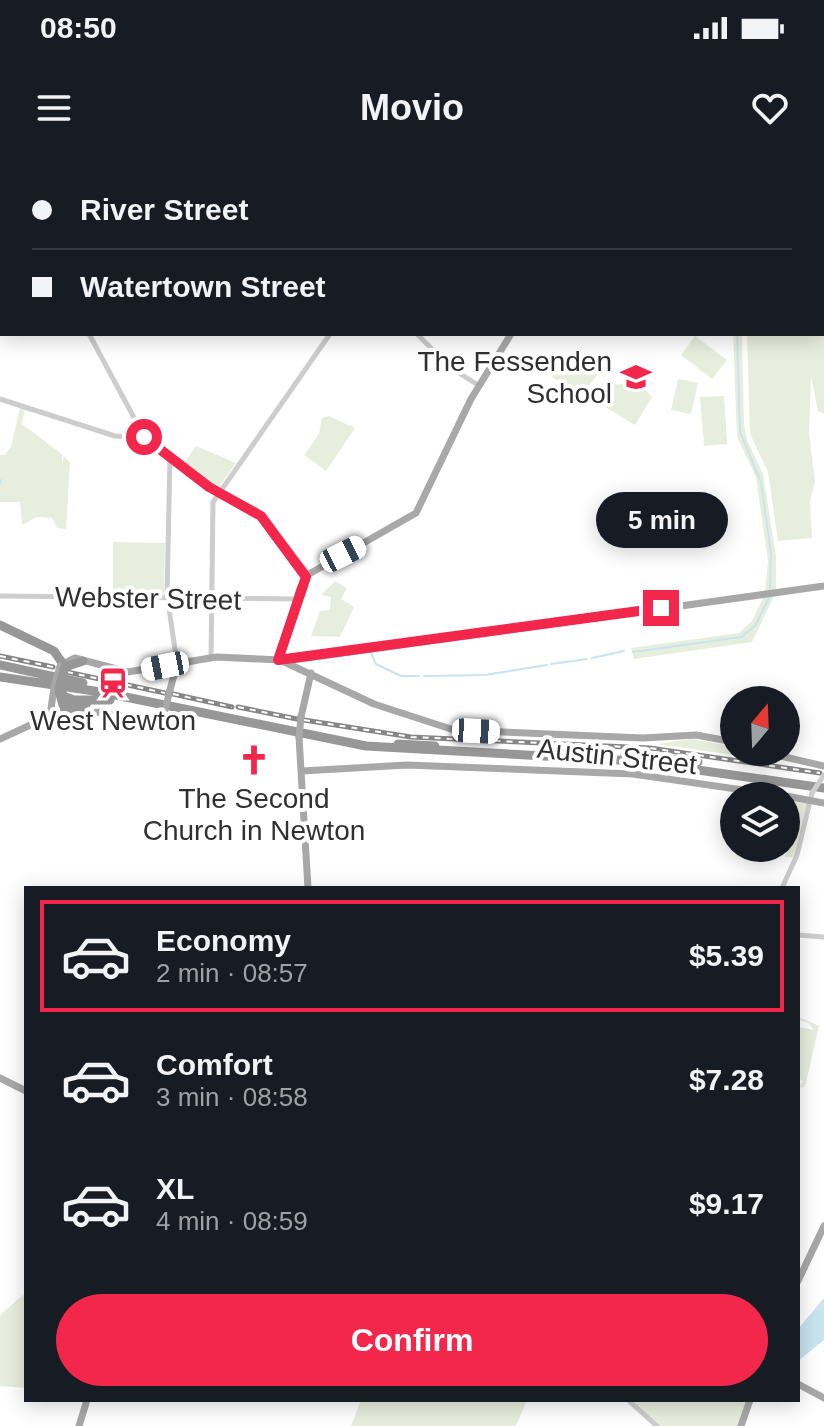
<!DOCTYPE html>
<html lang="en">
<head>
<meta charset="utf-8">
<style>
  body { margin:0; font-family:Helvetica,sans-serif; background:#20242c; color:#f1f3f6; height:100vh; display:flex; flex-direction:column; font-size:30px; white-space:nowrap }
  * { box-sizing:border-box; margin:0 }
  p { font-size:26px; color:#9ea1a6 }
  .icon { flex:none; width:44px; height:44px; fill:none; stroke:currentColor; stroke-width:2; stroke-linecap:round; stroke-linejoin:round }
  .map { position:relative; flex:1; overflow:hidden }
  .drawer { position:absolute; left:24px; top:726px; width:776px; height:516px; display:flex; flex-direction:column; background:#171b24; border-radius:0px; box-shadow:0 4px 20px #0003 }
  .drawer>* { flex:none }
  .top-card { position:absolute; left:0px; top:0px; width:824px; height:176px; box-shadow:0 4px 20px #0003; display:grid; align-content:center; height:176px; padding:0 32px; background:#171b24 }
  .needle { width:52px; rotate:19deg }
  .fabs { position:absolute; left:720px; top:526px; display:grid; gap:16px }
  .fabs a { display:grid; place-items:center; width:80px; height:80px; border-radius:50%; background:#171b24; box-shadow:0 4px 20px #0003; font-size:40px }
  .end { position:absolute; width:36px; height:36px; margin:-18px; border:10px solid #f2274b; background:#fff; box-shadow:0 0 0 4px #fff }
  .from { border-radius:50% }
  .bubble { position:absolute; height:56px; border-radius:28px; background:#171b24; box-shadow:0 4px 20px #0003; font-size:26px; font-weight:600; line-height:56px; text-align:center }
  .car { position:absolute; width:24px; height:48px; margin:-24px -12px; border-radius:10px; box-shadow:0 0 6px 2px #0007; background:linear-gradient(#fff 24%,#345 0 40%,#fff 0 76%,#345 0 86%,#fff 0) }
  .top-card b { display:flex; align-items:center; gap:28px; height:76px; font-size:30px }
  .top-card b+b { border-top:2px solid #363941 }
  .top-card i { width:20px; height:20px; background:#f1f3f6 }
  ul { padding:14px 0 0; list-style:none }
  li { display:flex; align-items:center; gap:24px; height:112px; margin:0 16px 12px; padding:0 16px; border:4px solid transparent; border-radius:0px }
  li div { flex:1 }
  li b { display:block; font-size:30px }
  li em { font-style:normal; font-weight:600 }
  li.active { border-color:#f2274b }
  li>.icon { width:72px; height:72px; stroke-width:1.5 }
  .action { display:flex; gap:16px; margin-top:auto; padding:16px 32px }
  .action a { flex:1; height:92px; border-radius:48px; background:#f2274b; color:#fff; font-size:32px; font-weight:600; line-height:92px; text-align:center }
  .status { display:flex; justify-content:space-between; align-items:center; height:56px; padding:0 40px; background:#171b24; direction:ltr }
  .status svg { height:22px; fill:currentColor }
  header { display:flex; justify-content:space-between; align-items:center; height:104px; padding:0 32px; background:#171b24; font-size:36px; font-weight:600 }
  .map>svg:first-child { display:block }
</style>
</head>
<body>
<div class="status"><b>08:50</b><svg viewBox="0 0 49 12"><path d="M0 12V9h3v3zM5 12V6h3v6zM10 12V3h3v9zM15 12V0h3v12zM26 1h20v11H26zM47 4h2v5h-2z"/></svg></div>
<header><svg class="icon" aria-label="menu" viewBox="0 0 24 24"><path d="M4 6h16M4 12h16M4 18h16"/></svg>Movio<svg class="icon" aria-label="heart" viewBox="0 0 24 24"><path d="M12 20l-8-8c-3-5 5-10 8-4 3-6 11-1 8 4z"/></svg></header>
<div class="map">
<svg width="824" height="1266" viewBox="0 0 824 1266">
  <rect width="100%" height="100%" fill="#fff"/>
  <path fill="#e8eedd" d="M733 174H742L744 264 747 280 763 314 776 396V429L765 431 768 402 756 317 737 277Z
    M747 174 824 175V254L818 251 811 217 809 273 815 322 810 341 812 378 778 381 768 312 750 274Z
    M695 176 727 200 712 219 681 195Z
    M576 192 600 211 581 237 552 217 568 193Z
    M678 219 698 223 691 254 671 250Z
    M628 224 642 226 652 237 635 265 594 240 604 225Z
    M724 236 727 284 704 286 700 237Z
    M20 247 25 248 22 264 62 294V303L64 296 70 303 66 369 57 368 52 358 37 357 22 365 20 342H0V295H5L11 287Z
    M329 256 355 268 326 311 304 295 319 274 322 258Z
    M196 286 236 303 218 328 183 305Z
    M113 382 165 383 164 434H113Z
    M335 421 347 428 341 439 354 447 340 477 311 476 320 451 330 450 331 437 321 435Z
    M774 436 752 482 634 499 631 488 739 473 752 461 763 438Z
    M692 579 731 586 734 592H748L775 601 657 584Z
    M791 637 809 640 796 697H785Z
    M799 857 819 866 805 927 798 928 803 921 798 919V867L814 870 809 863 798 860Z
    M23 1135 26 1138V1228L0 1226V1155Z
    M361 1240H527L516 1266H351Z
    M628 1240H750L741 1266H657Z"/>
  <path fill="#c8e4ef" d="M824 1138V1180L798 1201V1169Z"/>
  <g fill="none" stroke-linecap="round" stroke-linejoin="round">
    <path stroke="#c8e4ef" stroke-width="2" d="M822 65 824 63
      M737 174 740 272 761 322 771 393 770 429
      M0 324 1 320
      M633 492 741 477 755 466 769 438
      M371 493 376 504 401 516H419
      M592 498 624 491
      M551 504 587 499
      M424 516 485 515 547 505"/>
    <path stroke="#cdcdcd" stroke-width="5" d="M244 0 246 2
      M432 2 433 0
      M0 19 2 22
      M89 174 146 280 211 329 260 355 309 414
      M417 174 451 208 478 225
      M0 239 115 276 145 278
      M170 298 167 435 177 503
      M0 436 296 439
      M211 498 213 342 330 174
      M782 728 797 695 812 633
      M798 775 824 777
      M628 1240 657 1266"/>
    <path stroke="#a8a8a8" stroke-width="7" d="M561 0V2
      M765 0V2
      M822 168 824 169
      M278 500 300 428 309 414 416 353 471 239 511 174
      M285 501 824 426
      M61 505 75 498 128 512 216 497 280 500 374 544 454 570 643 578 696 575 734 582
      M170 530 177 503
      M301 557 311 513
      M41 560 99 552 152 563 164 554
      M299 577 308 728
      M0 579 41 560 51 549 54 527
      M763 592 824 606
      M302 611 407 605 633 614 784 636
      M786 636 824 643
      M0 918 26 931
      M798 1121 824 1066
      M798 1224 824 1238
      M79 1266 87 1240
      M741 1266 750 1240"/>
    <path stroke="#979797" stroke-width="9" d="M0 465 54 491 65 507 83 501
      M0 505 83 523
      M0 517 101 532 366 586 635 601 824 628
      M61 528 63 536 74 540H110
      M59 531 63 545 82 553
      M47 559 87 543
      M398 584 435 586
      M625 594 698 602"/>
    <g stroke="#858585" stroke-width="5">
      <path id="rail" d="M0 496 53 507
        M67 512 165 533
        M173 534 232 547
        M238 547 297 559
        M304 560 411 577 650 588 820 613"/>
    </g>
    <use href="#rail" stroke="#fff" stroke-width="2" stroke-dasharray="6" stroke-linecap="butt"/>
    <path stroke="#cdcdcd" stroke-width="5" d="M812 633 824 615"/>
    <path stroke="#a8a8a8" stroke-width="7" d="M54 527 60 506
      M164 554 170 530
      M299 577 301 557"/>
    <path stroke="#979797" stroke-width="9" d="M59 528 65 507"/>
  </g>
  <g fill="none" stroke-linecap="round" stroke-linejoin="round">
    <path stroke="#f2274b" stroke-width="10" d="M144 277 209 327 261 356 306 417 278 500 661 448"/>
  </g>
  <defs>
    <g id="school-bare" transform="scale(2.4)"><path d="M0-5L7-2L0 1L-7-2ZM-4 1L0 2.5L4 1V4Q0 6-4 4Z" fill="#f2274b" stroke="#fff" stroke-width="2.5" paint-order="stroke"/></g>
    <g id="station-bare" transform="scale(2.4)"><path d="M-3-6H3Q5-6 5-4V2Q5 4 3 4L4.5 6H3L1.5 4h-3L-3 6H-4.5L-3 4Q-5 4-5 2V-4Q-5-6-3-6ZM-3.5-4v3h7v-3ZM-3.5 1v1.5H-2V1ZM2 1v1.5H3.5V1Z" fill="#f2274b" stroke="#fff" stroke-width="2.5" paint-order="stroke"/></g>
    <g id="church-bare" transform="scale(2.4)"><path d="M-1.2-6h2.4v3.5h3.3v2.4h-3.3V6h-2.4V-.1h-3.3v-2.4h3.3Z" fill="#f2274b" stroke="#fff" stroke-width="2.5" paint-order="stroke"/></g>
  </defs>
  <g fill-rule="evenodd">
    <use href="#school-bare" x="636" y="217"/>
    <use href="#station-bare" x="113" y="523"/>
    <use href="#church-bare" x="254" y="600"/>
  </g>
  <g text-anchor="middle" stroke-width="8" stroke-linejoin="round" paint-order="stroke">
    <g font-size="28" fill="#303030" stroke="#fff">
      <text x="612" y="211" text-anchor="end">The Fessenden<tspan x="612" dy="32">School</tspan></text>
      <text x="113" y="570">West Newton</text>
      <text x="254" y="648">The Second<tspan x="254" dy="32">Church in Newton</tspan></text>
    </g>
    <g font-size="28" fill="#303030" stroke="#fff">
      <text transform="translate(148 438) rotate(1)" y="10">Webster Street</text>
      <text transform="translate(617 596) rotate(6)" y="10">Austin Street</text>
    </g>
  </g>
</svg>
<div class="fabs">
<a><svg class="needle" viewBox="-14 -14 28 28"><path d="M0-13l5 13h-10z" fill="#e53935"/><path d="M0 13l5-13h-10z" fill="#9ea1a6"/></svg></a>
<a><svg class="icon" aria-label="layers" viewBox="0 0 24 24"><path d="M12 4l9 5-9 5-9-5zM3 14l9 5 9-5"/></svg></a>
</div>
<i class="end from" style="left:144px;top:277px"></i>
<i class="end" style="left:661px;top:448px"></i>
<div class="bubble" style="left:596px;top:332px;width:132px">5 min</div>
<i class="car" style="left:343px;top:394px;rotate:63deg"></i>
<i class="car" style="left:165px;top:506px;rotate:259deg"></i>
<i class="car" style="left:476px;top:571px;rotate:93deg"></i>
<div class="top-card">
<b><i class="from"></i>River Street</b>
<b><i></i>Watertown Street</b>
</div>
<section class="drawer">
<ul>
<li class="active"><svg class="icon" aria-label="car" viewBox="0 0 24 24"><path d="M5 17H2v-5l4-1 3-4h7l3 4 3 1v5h-3M9 17h6M6 11h13"/><circle cx="7" cy="17" r="2"/><circle cx="17" cy="17" r="2"/></svg><div><b>Economy</b><p>2 min · 08:57</p></div><em>$5.39</em></li>
<li><svg class="icon" aria-label="car" viewBox="0 0 24 24"><path d="M5 17H2v-5l4-1 3-4h7l3 4 3 1v5h-3M9 17h6M6 11h13"/><circle cx="7" cy="17" r="2"/><circle cx="17" cy="17" r="2"/></svg><div><b>Comfort</b><p>3 min · 08:58</p></div><em>$7.28</em></li>
<li><svg class="icon" aria-label="car" viewBox="0 0 24 24"><path d="M5 17H2v-5l4-1 3-4h7l3 4 3 1v5h-3M9 17h6M6 11h13"/><circle cx="7" cy="17" r="2"/><circle cx="17" cy="17" r="2"/></svg><div><b>XL</b><p>4 min · 08:59</p></div><em>$9.17</em></li>
</ul>
<div class="action"><a>Confirm</a></div>
</section>
</div>
</body>
</html>
